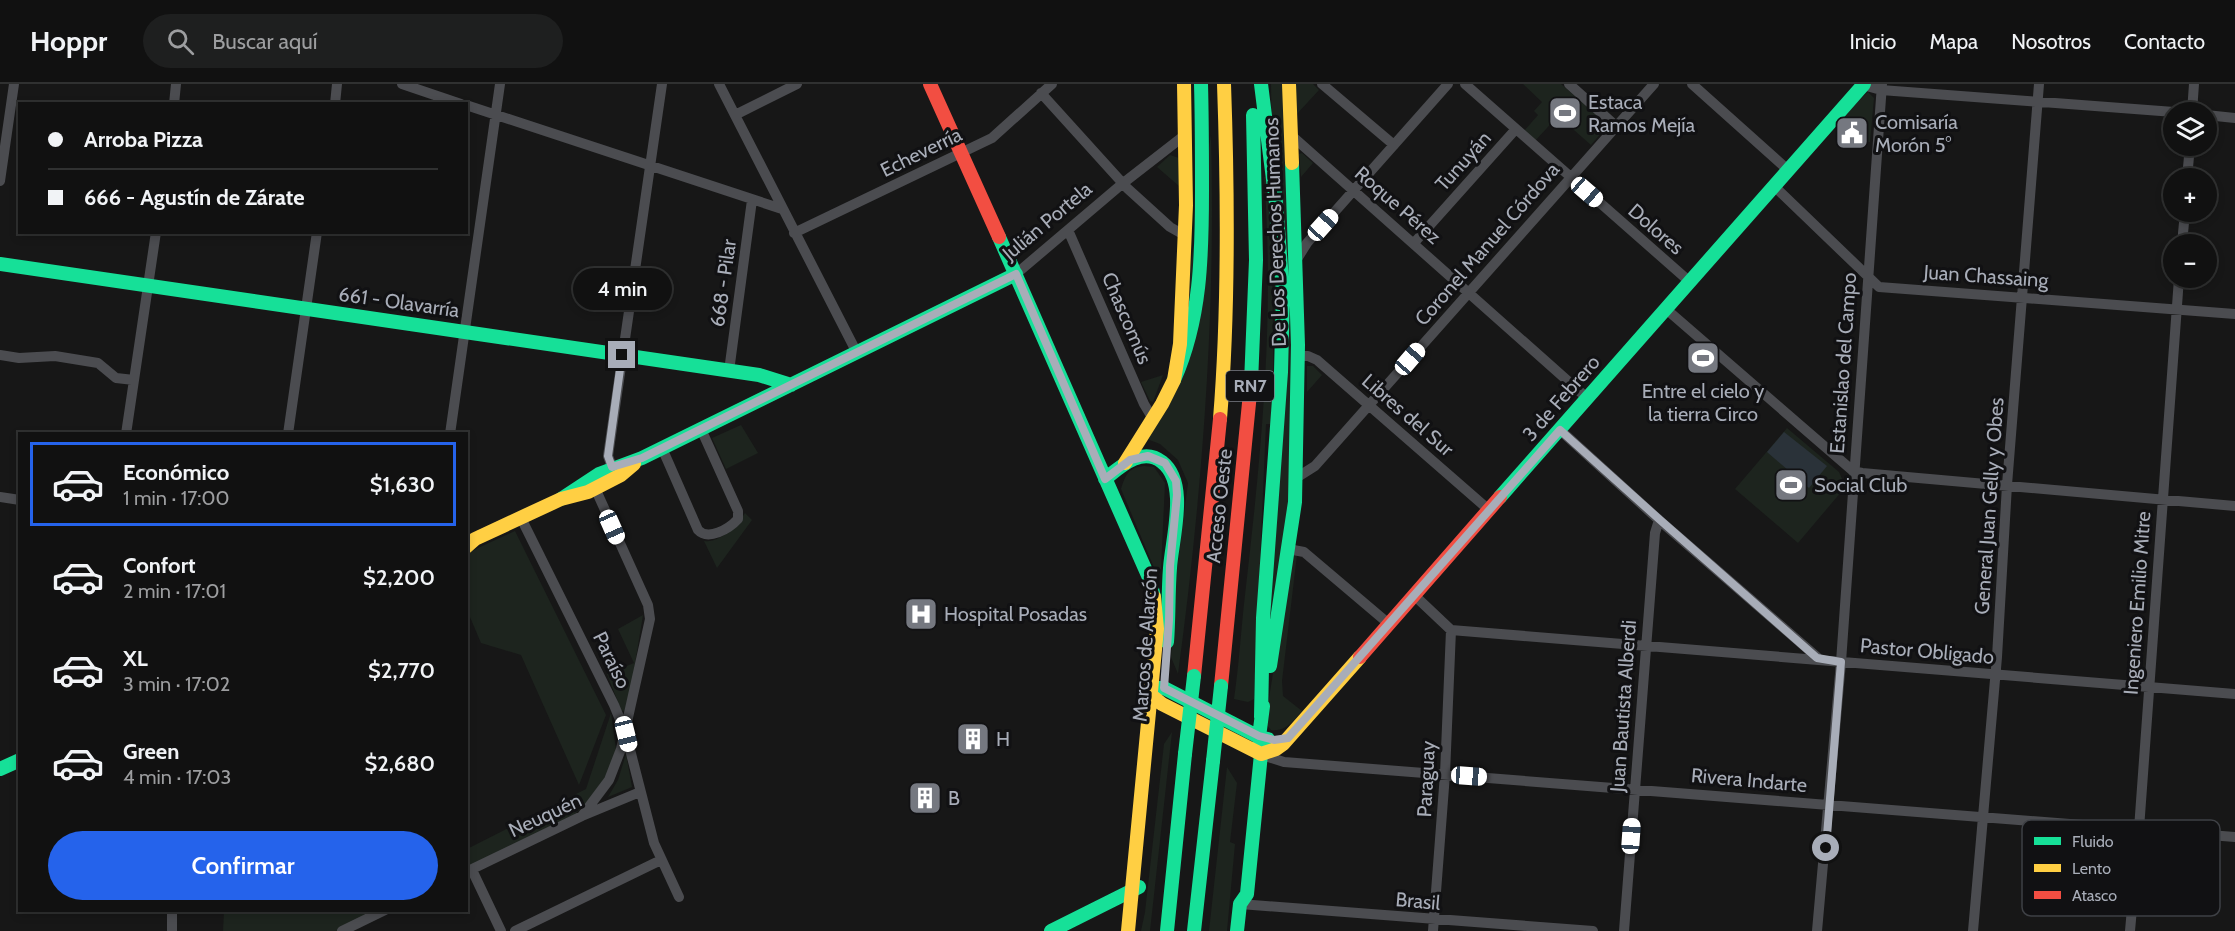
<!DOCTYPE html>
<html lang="es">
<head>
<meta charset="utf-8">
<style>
  body { margin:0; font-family:Cabin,sans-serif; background:#1e1f1f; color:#f1f3f6; height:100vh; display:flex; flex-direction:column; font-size:22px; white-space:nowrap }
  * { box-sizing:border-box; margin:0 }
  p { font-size:20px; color:#9c9d9f }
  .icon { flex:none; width:33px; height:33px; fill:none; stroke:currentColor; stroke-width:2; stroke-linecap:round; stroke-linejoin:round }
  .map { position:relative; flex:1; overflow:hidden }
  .side { position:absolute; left:18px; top:348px; width:450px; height:480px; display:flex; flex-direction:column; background:#111; border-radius:0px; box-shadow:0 3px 9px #0003,0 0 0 2px #303131 }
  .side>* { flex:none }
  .guide { position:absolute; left:18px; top:18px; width:450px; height:132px; border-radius:0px; box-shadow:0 3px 9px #0003,0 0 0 2px #303131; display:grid; align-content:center; height:132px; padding:0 30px; background:#111 }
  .tools { position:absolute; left:2163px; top:18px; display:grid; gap:12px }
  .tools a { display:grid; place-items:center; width:54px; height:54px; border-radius:50%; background:#111; box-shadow:0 3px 9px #0003,0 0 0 2px #303131; font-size:30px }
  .end { position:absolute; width:27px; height:27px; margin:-14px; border:8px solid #a8adb8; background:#111; box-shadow:0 0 0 3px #111 }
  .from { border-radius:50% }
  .bubble { position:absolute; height:42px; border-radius:21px; background:#111; box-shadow:0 3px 9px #0003,0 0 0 2px #303131; font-size:20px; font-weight:600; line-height:42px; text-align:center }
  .car { position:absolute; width:18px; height:36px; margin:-18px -9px; border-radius:8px; box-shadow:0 0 4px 2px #0007; background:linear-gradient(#fff 24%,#345 0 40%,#fff 0 76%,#345 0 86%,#fff 0) }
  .guide b { display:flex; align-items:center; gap:21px; height:57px; font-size:22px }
  .guide b+b { border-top:2px solid #303131 }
  .guide i { width:15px; height:15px; background:#f1f3f6 }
  ul { padding:10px 0 0; list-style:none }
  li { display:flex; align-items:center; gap:18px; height:84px; margin:0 12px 9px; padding:0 18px; border:3px solid transparent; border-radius:0px }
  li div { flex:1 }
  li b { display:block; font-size:22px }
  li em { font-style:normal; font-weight:600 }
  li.on { border-color:#2563eb }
  li>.icon { width:54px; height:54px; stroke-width:1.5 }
  .primary-button { display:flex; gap:12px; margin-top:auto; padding:12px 30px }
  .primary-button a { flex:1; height:69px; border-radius:36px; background:#2563eb; color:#fff; font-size:24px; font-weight:600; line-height:69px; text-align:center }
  header { display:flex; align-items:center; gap:36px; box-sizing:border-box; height:84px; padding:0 30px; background:#111; border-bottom:2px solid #303131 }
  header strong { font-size:28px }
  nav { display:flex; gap:33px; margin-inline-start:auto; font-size:21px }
  .search { width:420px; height:54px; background:#1e1f1f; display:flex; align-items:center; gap:15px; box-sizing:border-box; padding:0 21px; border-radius:33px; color:#9c9d9f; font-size:22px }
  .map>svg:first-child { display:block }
</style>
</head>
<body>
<header>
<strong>Hoppr</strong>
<div class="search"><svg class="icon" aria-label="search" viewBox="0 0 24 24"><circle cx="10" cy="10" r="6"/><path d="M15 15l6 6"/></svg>Buscar aquí</div>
<nav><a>Inicio</a><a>Mapa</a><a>Nosotros</a><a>Contacto</a></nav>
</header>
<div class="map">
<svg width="2235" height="847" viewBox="0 0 2235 847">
  <rect width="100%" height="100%" fill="#171717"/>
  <path fill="#1d241e" d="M1271 0H1283L1293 263 1290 421 1264 582 1277 433Z
    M1295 0H1313L1319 6 1296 31Z
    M1523 0H1561L1608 41 1591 61 1558 32 1535 57 1524 47 1538 31 1534 27 1542 18Z
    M1868 8 1874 14 1870 58H1866L1867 49 1861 48 1865 41 1861 39 1859 42 1850 39 1844 31Z
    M1211 51C1216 231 1202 412 1178 590L1171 573 1176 494 1188 399 1178 376 1160 360 1147 355 1168 324Z
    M1302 69 1313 79 1301 93 1299 70Z
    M1170 71 1179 74V102L1157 83Z
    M1271 92 1274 340H1266L1254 615 1248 618 1234 615C1239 581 1241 546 1245 511 1261 372 1275 233 1264 93Z
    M1307 282H1313L1322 291 1307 308Z
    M1163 291 1153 318 1150 317 1141 298Z
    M741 341 758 369 726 385 712 354Z
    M1787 344 1839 388 1843 397 1842 407 1798 459 1735 405Z
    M1144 382 1154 383 1165 399 1161 485 1155 486 1121 405C1126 390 1128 384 1144 382Z
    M745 429 752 436 717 484 704 457C721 459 737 441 745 429Z
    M515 447 606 631 579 701 521 571 481 559 467 526V469Z
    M1292 471H1297L1282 597 1283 612 1302 627C1293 637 1286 648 1271 646L1265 639Z
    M643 531 628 622 624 627 621 626 607 590 634 579 618 545Z
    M611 629 616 665 609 688 588 719 572 732 467 784V765L586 705Z
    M1172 648 1150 847H1141L1145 828 1164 660Z
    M626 670 632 703 608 713 618 696Z
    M1227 683 1237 699 1230 758 1235 760 1228 836 1227 847H1209Z
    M224 827H380L338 847H223Z"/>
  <path fill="#2a3239" d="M1784 348 1827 382 1809 404 1767 368Z"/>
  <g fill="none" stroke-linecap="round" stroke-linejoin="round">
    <path stroke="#4b4c50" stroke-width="10" d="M402 0 461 20
      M719 0 857 269
      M1322 0 1394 61
      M1465 0 1690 198
      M1569 0 1617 43
      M1692 0 1788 86
      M1863 1 1881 6 2174 28
      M1041 9 1127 104 1170 143 1186 152
      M174 20 176 0
      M335 20 337 0
      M466 21 782 125
      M2192 28 2194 0
      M735 31 797 0
      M2206 31 2235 34
      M1292 52 1587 314
      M2187 94 2190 62
      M0 97 14 0
      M1774 102 1879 203 2235 230
      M1068 146 1144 320 1153 335
      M794 149 992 54 1052 0
      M1414 159 1515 46
      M2182 160 2185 128
      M1297 175 1307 159 1448 0
      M1016 190 1122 100 1185 51
      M1666 225 1853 387 1862 389 2235 422
      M0 271 19 274 55 272 98 279 116 294 134 296
      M1299 272H1308L1317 276 1489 426
      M729 287 752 116
      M1560 346 1659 436 1817 573
      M126 350 156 148
      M288 350 317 148
      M450 350 500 0
      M662 364 698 446C708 457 729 445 738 435V427L701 345
      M612 383 608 372 662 0
      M1296 394 1315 382 1654 0
      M0 413 20 416
      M521 434 614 621 626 650 654 759 679 813
      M1288 465 1304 468 1389 540
      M1414 511 1451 546C1713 566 1974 588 2235 610
      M1262 671 1284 678C1601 702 1918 727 2235 753
      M582 732 609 696 621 665 650 535 648 521 595 404
      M472 786 501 847
      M466 788 582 732 640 708
      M1240 820 1593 847
      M172 847V826
      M342 847 385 826
      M515 847 661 776
      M1433 847 1445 690 1451 546
      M1624 847 1655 449 1659 436
      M1817 847 1841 578 1882 0
      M1973 847 1997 573 2007 401 2039 0
      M2130 847 2139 745 2179 194"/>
    <path stroke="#16e098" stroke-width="14" d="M1261 0 1276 119 1283 209 1281 288 1263 534 1261 633
      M999 153 1150 496 1154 513
      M0 180 759 291 791 301
      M1174 296C1201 235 1202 172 1202 106 1202 71 1202 35 1201 0
      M1251 299 1256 176 1253 31
      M1105 395C1120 383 1142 362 1162 378 1189 399 1172 454 1170 484 1168 509 1169 533 1167 558
      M1500 413 1864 0
      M561 415 599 390 642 374 1016 190
      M1270 582 1295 418 1298 261 1292 79
      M1152 604H1164L1259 653 1268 655
      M0 685 20 676
      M1051 847 1139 803
      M1167 847 1185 670
      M1194 847 1213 677
      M1237 847 1240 820 1247 810 1261 670 1259 653 1263 622"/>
    <path stroke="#ffcf43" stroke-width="14" d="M1289 0 1292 79
      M1220 335C1229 224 1228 112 1224 0
      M1125 379 1162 320 1174 296 1180 260 1186 121 1184 0
      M466 463 475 455 561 415 588 408 621 391 634 380
      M1152 612 1162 620 1261 670 1276 665 1283 660 1360 573
      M1128 847 1157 545 1154 513"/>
    <path stroke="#f24e42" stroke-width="14" d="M930 0 999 153
      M1360 573 1500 413
      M1194 592 1220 335
      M1221 602 1251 299"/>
    <path stroke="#16e098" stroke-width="14" d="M1185 670 1194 592
      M1213 677 1221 602"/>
  </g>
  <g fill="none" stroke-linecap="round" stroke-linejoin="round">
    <path stroke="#a8adb8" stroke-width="8" d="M622 271 608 372 612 383 642 374 1016 190 1105 395 1130 376 1148 372 1165 379 1176 397 1177 411 1170 482 1169 536 1164 604 1259 652 1274 656 1288 654 1560 346 1659 435 1817 574 1841 578 1826 764"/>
  </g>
  <defs>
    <g id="stadium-square" transform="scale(1.725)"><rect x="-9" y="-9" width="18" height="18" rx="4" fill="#757880" stroke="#111113"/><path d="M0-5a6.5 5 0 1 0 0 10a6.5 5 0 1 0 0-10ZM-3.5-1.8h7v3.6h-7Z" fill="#fff"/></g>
    <g id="civic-square" transform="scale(1.725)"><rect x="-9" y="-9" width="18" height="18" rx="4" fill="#757880" stroke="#111113"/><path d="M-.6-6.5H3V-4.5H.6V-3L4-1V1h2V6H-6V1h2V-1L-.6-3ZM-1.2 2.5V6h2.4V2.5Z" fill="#fff"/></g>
    <g id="hospital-square" transform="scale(1.725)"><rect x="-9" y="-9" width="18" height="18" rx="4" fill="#757880" stroke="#111113"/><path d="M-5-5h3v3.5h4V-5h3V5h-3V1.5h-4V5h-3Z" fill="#fff"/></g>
    <g id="building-square" transform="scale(1.725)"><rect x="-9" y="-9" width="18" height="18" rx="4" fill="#757880" stroke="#111113"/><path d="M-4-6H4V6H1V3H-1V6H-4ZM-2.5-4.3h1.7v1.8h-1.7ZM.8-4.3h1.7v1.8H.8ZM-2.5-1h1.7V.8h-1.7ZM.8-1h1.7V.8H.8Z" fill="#fff"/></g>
  </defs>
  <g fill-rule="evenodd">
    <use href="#stadium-square" x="1565" y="29"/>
    <use href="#civic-square" x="1852" y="49"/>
    <use href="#stadium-square" x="1703" y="274"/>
    <use href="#stadium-square" x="1791" y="401"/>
    <use href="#hospital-square" x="921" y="530"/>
    <use href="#building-square" x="973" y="655"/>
    <use href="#building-square" x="925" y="714"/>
  </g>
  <g text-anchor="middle" stroke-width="6" stroke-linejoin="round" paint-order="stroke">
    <rect fill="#111113" stroke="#7b7e86" stroke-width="1.5" x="1226" y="287" width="48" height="30" rx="4.5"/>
    <g font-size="18" font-weight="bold" fill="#a8adb8">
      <text x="1250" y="308">RN7</text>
    </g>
    <g font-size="20" fill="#a8adb8" stroke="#111113" text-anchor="start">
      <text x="1588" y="25">Estaca<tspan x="1588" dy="23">Ramos Mejía</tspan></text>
      <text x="1875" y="45">Comisaría<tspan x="1875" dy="23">Morón 5°</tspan></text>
      <text x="1703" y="314" text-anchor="middle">Entre el cielo y<tspan x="1703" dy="23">la tierra Circo</tspan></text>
      <text x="1814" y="408">Social Club</text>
      <text x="944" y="537">Hospital Posadas</text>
      <text x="996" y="662">H</text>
      <text x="948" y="721">B</text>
    </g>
    <g font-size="20" fill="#a8adb8" stroke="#111113">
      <text transform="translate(921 68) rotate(-26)" y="7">Echeverría</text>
      <text transform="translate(1463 77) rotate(-48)" y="7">Tunuyán</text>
      <text transform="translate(1398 121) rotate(41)" y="7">Roque Pérez</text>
      <text transform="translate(1047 137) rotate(-40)" y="7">Julián Portela</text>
      <text transform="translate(1656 145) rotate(41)" y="7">Dolores</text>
      <text transform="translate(1275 148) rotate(-92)" y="7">De Los Derechos Humanos</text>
      <text transform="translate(1487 160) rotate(-49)" y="7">Coronel Manuel Córdova</text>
      <text transform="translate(1986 192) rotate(4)" y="7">Juan Chassaing</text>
      <text transform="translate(723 199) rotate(-82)" y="7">668 - Pilar</text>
      <text transform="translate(399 218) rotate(8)" y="7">661 - Olavarría</text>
      <text transform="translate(1127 234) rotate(67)" y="7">Chascomús</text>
      <text transform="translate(1843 279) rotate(-86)" y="7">Estanislao del Campo</text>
      <text transform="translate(1561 314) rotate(-49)" y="7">3 de Febrero</text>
      <text transform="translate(1408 331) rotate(41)" y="7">Libres del Sur</text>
      <text transform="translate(1219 422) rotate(-84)" y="7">Acceso Oeste</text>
      <text transform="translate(1989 422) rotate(-86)" y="7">General Juan Gelly y Obes</text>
      <text transform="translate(2137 519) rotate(-86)" y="7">Ingeniero Emilio Mitre</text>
      <text transform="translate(1145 561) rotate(-86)" y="7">Marcos de Alarcón</text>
      <text transform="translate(1927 567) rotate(5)" y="7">Pastor Obligado</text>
      <text transform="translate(612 576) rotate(64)" y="7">Paraíso</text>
      <text transform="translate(1623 622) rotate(-86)" y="7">Juan Bautista Alberdi</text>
      <text transform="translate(1426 695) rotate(-87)" y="7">Paraguay</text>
      <text transform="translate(1749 696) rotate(5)" y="7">Rivera Indarte</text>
      <text transform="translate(545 731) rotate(-25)" y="7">Neuquén</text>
      <text transform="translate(1418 817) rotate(5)" y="7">Brasil</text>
    </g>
  </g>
  <rect x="2022" y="736" width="198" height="96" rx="9" fill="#111113" stroke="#3e4045" stroke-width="1.5"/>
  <rect x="2034" y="753" width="27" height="8" fill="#16e098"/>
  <rect x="2034" y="780" width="27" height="8" fill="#ffcf43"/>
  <rect x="2034" y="807" width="27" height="8" fill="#f24e42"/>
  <g font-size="16" fill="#a8adb8">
    <text x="2072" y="763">Fluido</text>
    <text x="2072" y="790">Lento</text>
    <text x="2072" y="817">Atasco</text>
  </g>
</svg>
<div class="tools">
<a><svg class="icon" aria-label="layers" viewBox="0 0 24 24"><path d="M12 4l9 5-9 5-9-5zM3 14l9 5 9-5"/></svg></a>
<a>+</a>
<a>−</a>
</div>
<i class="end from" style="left:1826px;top:764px"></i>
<i class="end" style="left:622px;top:271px"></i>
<div class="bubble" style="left:573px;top:184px;width:99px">4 min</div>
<i class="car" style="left:1587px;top:108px;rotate:131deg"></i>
<i class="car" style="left:1323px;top:141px;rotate:42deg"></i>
<i class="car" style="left:1410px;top:275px;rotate:41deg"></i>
<i class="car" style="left:612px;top:443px;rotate:156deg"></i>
<i class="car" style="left:626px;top:650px;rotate:166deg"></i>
<i class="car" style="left:1469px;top:692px;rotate:94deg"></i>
<i class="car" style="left:1631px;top:752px;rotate:4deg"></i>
<div class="guide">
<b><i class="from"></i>Arroba Pizza</b>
<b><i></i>666 - Agustín de Zárate</b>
</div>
<section class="side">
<ul>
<li class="on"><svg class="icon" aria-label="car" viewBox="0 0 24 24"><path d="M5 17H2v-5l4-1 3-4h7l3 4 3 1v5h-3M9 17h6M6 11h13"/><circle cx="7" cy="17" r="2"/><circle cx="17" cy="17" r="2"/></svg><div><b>Económico</b><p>1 min · 17:00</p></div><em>$1,630</em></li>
<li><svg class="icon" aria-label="car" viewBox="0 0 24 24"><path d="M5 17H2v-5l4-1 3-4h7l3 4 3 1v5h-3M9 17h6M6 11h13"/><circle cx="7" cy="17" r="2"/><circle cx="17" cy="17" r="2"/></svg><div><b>Confort</b><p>2 min · 17:01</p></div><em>$2,200</em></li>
<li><svg class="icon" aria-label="car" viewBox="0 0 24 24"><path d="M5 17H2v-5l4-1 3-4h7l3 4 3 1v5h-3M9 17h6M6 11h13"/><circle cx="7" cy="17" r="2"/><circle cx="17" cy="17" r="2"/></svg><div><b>XL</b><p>3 min · 17:02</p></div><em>$2,770</em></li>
<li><svg class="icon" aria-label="car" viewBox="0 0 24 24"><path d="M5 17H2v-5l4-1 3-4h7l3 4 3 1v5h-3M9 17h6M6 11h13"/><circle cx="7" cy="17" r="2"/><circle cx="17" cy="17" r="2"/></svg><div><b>Green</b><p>4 min · 17:03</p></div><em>$2,680</em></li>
</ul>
<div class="primary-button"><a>Confirmar</a></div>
</section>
</div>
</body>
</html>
